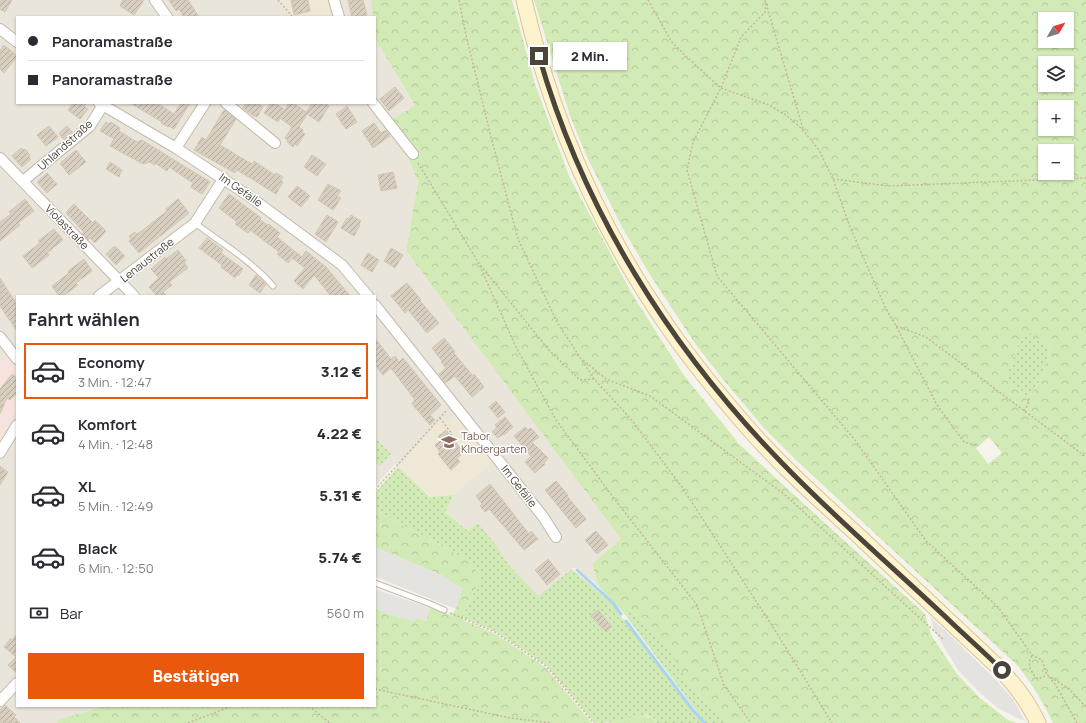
<!DOCTYPE html>
<html lang="de">
<head>
<meta charset="utf-8">
<style>
  body { margin:0; font-family:Manrope,sans-serif; background:#f2f2f3; color:#2b2b33; height:100vh; display:flex; flex-direction:column; font-size:15px; white-space:nowrap }
  * { box-sizing:border-box; margin:0 }
  p { font-size:13px; color:#7c7c81 }
  .icon { flex:none; width:22px; height:22px; fill:none; stroke:currentColor; stroke-width:2; stroke-linecap:round; stroke-linejoin:round }
  .map { position:relative; flex:1; overflow:hidden }
  .drawer { position:absolute; left:16px; top:295px; width:360px; height:412px; display:flex; flex-direction:column; background:#fff; border-radius:0px; box-shadow:0 1px 3px #0004 }
  .drawer>* { flex:none }
  .hud { position:absolute; left:16px; top:16px; width:360px; height:88px; border-radius:0px; box-shadow:0 1px 3px #0004; display:grid; align-content:center; height:88px; padding:0 12px; background:#fff }
  .needle { width:26px; rotate:52deg }
  .fabs { position:absolute; left:1038px; top:12px; display:grid; gap:8px }
  .fabs a { display:grid; place-items:center; width:36px; height:36px; border-radius:0px; background:#fff; box-shadow:0 1px 3px #0004; font-size:20px }
  .end { position:absolute; width:18px; height:18px; margin:-9px; border:5px solid #4b4439; background:#fff; box-shadow:0 0 0 2px #fff }
  .from { border-radius:50% }
  .bubble { position:absolute; height:28px; border-radius:0px; background:#fff; box-shadow:0 1px 3px #0004; font-size:13px; font-weight:800; line-height:28px; text-align:center }
  .hud b { display:flex; align-items:center; gap:14px; height:38px; font-size:15px }
  .hud b+b { border-top:1px solid #e1e1e2 }
  .hud i { width:10px; height:10px; background:#2b2b33 }
  ul { padding:0; list-style:none }
  li { display:flex; align-items:center; gap:12px; height:56px; margin:0 8px 6px; padding:0 4px; border:2px solid transparent; border-radius:0px }
  li div { flex:1 }
  li b { display:block; font-size:15px }
  li em { font-style:normal; font-weight:800 }
  li.selected { border-color:#ea580c }
  li>.icon { width:36px; height:36px; stroke-width:1.5 }
  h2 { padding:0 12px; font-size:18px; line-height:48px }
  .pay { display:flex; align-items:center; gap:10px; height:44px; padding:0 12px; font-size:15px }
  .pay p { margin-inline-start:auto }
  .cta { display:flex; gap:8px; margin-top:auto; padding:8px 12px }
  .cta a { flex:1; height:46px; border-radius:0px; background:#ea580c; color:#fff; font-size:16px; font-weight:800; line-height:46px; text-align:center }
  .map>svg:first-child { display:block }
</style>
</head>
<body>
<div class="map">
<svg width="1086" height="723" viewBox="0 0 1086 723">
  <defs>
    <pattern id="grass-dots" width="8" height="8" patternUnits="userSpaceOnUse"><rect width="8" height="8" fill="#d2eab5"/><path d="M2 2h.1M6 6h.1" fill="none" stroke="#b6ca9c" stroke-width="1.8" stroke-linecap="round"/></pattern>
    <pattern id="forest-crowns" width="20" height="18" patternUnits="userSpaceOnUse"><rect width="20" height="18" fill="#d2eab5"/><path d="M2 6a3 3 0 1 1 6 0M12 15a3 3 0 1 1 6 0" fill="none" stroke="#b6ca9c"/></pattern>
    <pattern id="building-hatch" width="6" height="6" patternUnits="userSpaceOnUse"><rect width="6" height="6" fill="#d8cfc1"/><path d="M-1 1l2-2M0 6l6-6M5 7l2-2" fill="none" stroke="#b1aa9e"/></pattern>
  </defs>
  <rect width="100%" height="100%" fill="#f6f3ec"/>
  <path fill="#eae5da" d="M0 0H371L373 17H17V103H375V33L376 40 415 107 392 119 418 182 406 251 621 539 592 564 599 587 577 568H574L538 597 508 564 496 545 478 523 468 531 445 512 454 495 395 464 375 487V296H17V706H105L60 719 56 723H0Z"/>
  <path fill="#efe8d6" d="M277 0H327L331 17H293L282 7Z
    M442 417 447 422 454 417 459 418 494 461 454 495 431 497 398 467Z"/>
  <path fill="#f6e3e0" d="M6 357 17 367V410L0 439V363Z"/>
  <path fill="url(#grass-dots)" d="M1027 331 1050 347 1044 374 1029 398 1005 379 1019 343Z
    M375 438 391 454 380 466 375 463Z
    M398 467 430 497 454 495 445 512 468 531 478 523 496 545 508 564 538 596 572 569 611 603 698 719H702L623 612 629 609 646 623 668 647 686 679 705 702 723 716 728 723H657C656 721 655 719 653 718 644 713 633 718 624 720 615 722 605 723 595 723L546 665 495 631 464 618V613L481 578 473 566 462 557 375 510V493Z"/>
  <path fill="url(#forest-crowns)" fill-rule="evenodd" d="M371 0H512L535 84 569 176 632 294 683 374 739 444 804 504 925 614 931 635 957 674 980 698 1008 720 1016 723H728L723 716 705 702 686 679 668 648 646 623 629 609 623 612 599 587 592 564 621 539 406 251 418 182 392 119 415 106 376 40 375 17H373Z
    M534 0H1086V723H1053C1043 702 1032 684 1018 666L797 461 763 427 721 377 694 342 650 275 622 227 587 157 570 116ZM1045 19H1067V41H1045ZM1045 63H1067V85H1045ZM1045 107H1067V129H1045ZM1045 151H1067V173H1045ZM1027 332 1050 347 1044 374 1029 398 1005 379 1019 343ZM989 437 1002 453 988 464 976 448Z
    M375 510 462 557 473 566 481 578 464 613 463 620 494 633 545 667 592 723H56L60 719 105 706H375V608L400 618H419L426 621 430 608 451 615 456 609 443 576 375 547Z
    M644 716 653 718 657 723H607L624 720 634 717Z"/>
  <path fill="#e5e3e0" d="M375 547 443 576 463 589 456 609 386 581 375 577Z
    M375 589 430 608 426 621 419 618 413 621 400 618 375 608Z
    M930 617 949 634 994 678 1013 699 1025 721 1017 718 998 708 980 693 958 670 934 630Z"/>
  <g fill="none" stroke-linecap="round" stroke-linejoin="round">
    <path stroke="#a9d4f2" stroke-width="3" d="M577 570 612 602 621 614
      M626 621 692 709 704 723"/>
  </g>
  <path fill="url(#building-hatch)" stroke="#d3c7b4" d="M0 0H12L5 12 0 9Z
    M123 0H144L134 15 120 6Z
    M169 0H188L199 17H184L179 9 176 11Z
    M291 0H308L310 11 294 15Z
    M348 0H363L367 15 358 17H352Z
    M4 45 17 56V57L4 73 0 69V50Z
    M395 87 404 98 389 111 380 99Z
    M73 103H87L84 106 88 109 80 119 68 110Z
    M130 103H157L174 114 181 103H190L174 129 169 126 168 127 161 123 162 122Z
    M246 103H257L263 107 257 117 255 116H254L243 108Z
    M271 103H275L285 110 289 103H293L306 112 312 103H324L329 106 319 122 307 114 299 127 303 130 302 132 305 134 297 146 294 144 293 147 287 142 288 140 285 138 292 127 280 118 278 122 264 113Z
    M347 106 357 122 346 129 336 114Z
    M224 110 236 119 220 145 252 164 254 161 275 175 276 173 283 177 281 180 283 182 276 194 237 170 235 173 194 150 202 137 206 140Z
    M106 122 109 124 111 122 120 128 119 131 137 142 142 140 210 182 202 194 191 187 193 183 169 167 167 171 155 163 154 165 150 162 143 164 110 146 114 139 100 131Z
    M374 123 381 133 386 130 390 136 373 148 362 131Z
    M49 126 58 137 46 146 37 135Z
    M67 126 72 132 63 139 59 133Z
    M21 148 23 150 25 149 30 155 29 157 31 159 22 167 12 156Z
    M76 150 86 162 69 175 60 163Z
    M312 155 326 164 317 176 304 167Z
    M110 162 122 170 119 177 106 169Z
    M393 172 397 188 381 191 378 175Z
    M47 173 57 184 47 193 37 182Z
    M328 184 341 191 337 196 341 198 333 210 318 200Z
    M297 186 310 196 301 207 288 197Z
    M229 194 260 217 261 218 260 220 268 225 269 224 280 233 277 237 302 257 306 251 326 267 350 296H331L314 275 303 289 294 281 305 268 292 258 288 263 277 254 279 252 250 230 248 233 235 224 237 222 219 208Z
    M25 199 34 211 18 223 20 225 0 241V222L11 214 9 212Z
    M178 199 189 213 139 253 129 241 131 239 129 236 135 232 137 234 143 230 167 211 166 209Z
    M74 204 93 223 95 220 106 231 95 243 90 238 88 240 82 234 84 232 66 213 68 212 67 211Z
    M327 215 338 222 326 242 315 234Z
    M351 215 361 221 359 224 360 225 354 236 341 228 347 218 349 219Z
    M54 229 63 240 47 253 49 255 32 268 23 256 40 243 38 241Z
    M207 238 223 250 221 253 243 269 238 276 237 275 235 278 221 267 222 265 199 248Z
    M113 247H116L125 256 116 265 106 254Z
    M391 248 403 255 395 268 384 261Z
    M178 250 186 261 184 262 188 268 169 282 172 285 163 292 167 296H157L149 287 159 278 151 269 165 257 166 259Z
    M368 253 379 260 372 272 361 265Z
    M84 259 92 271 76 283 78 285 63 296H59L52 286 69 273 68 271Z
    M256 275 266 284 260 293 249 285Z
    M0 278 17 305V331L0 306Z
    M407 283 421 300 420 301 439 323 427 333 408 310 405 313 391 296Z
    M375 338 391 359 395 356 399 362 403 358 441 405 430 415 435 420 430 425 412 404 415 400 391 368 383 375 375 365Z
    M444 338 455 352 454 353 458 358 473 376 474 374 484 387 472 397 455 376 445 383 439 374 446 368 441 362 442 361 432 348Z
    M12 374 17 378V393L10 400 7 398 0 414V389Z
    M496 401 505 412 498 418 489 407Z
    M505 417 513 427 504 435 503 434 498 438 492 432 497 427 495 425Z
    M525 427 528 430 531 428 539 437 532 442 548 458 544 463 545 464 535 473 525 462 531 456 514 436Z
    M446 430 464 453 457 458 460 462 451 470 438 454 440 452 435 445 441 440 438 437Z
    M0 466 8 472 0 485Z
    M556 481 568 495 567 496 586 519 576 528 545 490Z
    M490 484 529 534 531 531 538 539 524 550 489 509 485 512 480 506 482 504 476 496Z
    M596 531 608 545 597 554 585 540Z
    M548 559 560 574 547 585 535 570Z
    M598 610 612 627 606 632 591 616Z
    M17 634V673L8 665 16 657 4 647 10 639 12 640Z
    M5 705 16 715 14 717 20 723H0V710Z"/>
  <g fill="none" stroke-linecap="round" stroke-linejoin="round">
    <g stroke="#c2bbae" stroke-width="7">
      <path id="lane" d="M195 223C220 242 253 262 273 286
        M375 583 428 603 444 610"/>
    </g>
    <g stroke="#c2bbae" stroke-width="12">
      <path id="street" d="M155 0 167 17
        M334 0 339 17
        M0 29 17 42
        M99 103 176 148 249 196 342 265 368 296
        M226 103 275 143
        M373 103 413 154
        M176 148 205 103
        M0 158 134 296
        M23 181 90 126 103 105
        M99 296 195 223 224 178
        M375 305 492 452 544 518 556 537
        M0 337 17 359
        M0 453 17 425
        M0 701 17 683"/>
    </g>
    <g stroke="#d6c79b" stroke-width="17">
      <path id="secondary" d="M524 0C551 118 601 231 670 330 694 364 721 397 748 428 783 468 823 503 862 539 907 581 951 623 996 665 1013 682 1028 701 1038 723"/>
    </g>
    <path stroke="#c4b79f" stroke-width="1.5" stroke-dasharray="2 2" stroke-linecap="butt" d="M278 0 292 16
      M459 0 466 35 491 137 518 239 557 322 594 379 630 418 682 487 778 635 832 723
      M648 0 671 41 688 58 721 88 769 105 786 115 803 130 819 150 833 179 850 227 886 309 896 326 937 405 964 442 978 446
      M765 0 803 129
      M766 3 765 12 741 37 721 88 693 142 687 170 717 276 855 440 926 541 998 607 1032 655 1042 660 1047 675 1068 688 1086 707
      M418 163 478 262 548 349 580 380 594 379
      M833 179 889 186 1086 178
      M478 262 515 345 556 420 613 497 697 605 724 685 751 723
      M896 326 926 337 1086 457
      M583 360 606 379 650 396 784 494 944 640
      M1024 411 1028 405 1029 398
      M440 418 452 434 450 436
      M375 490 446 411
      M450 613 495 632 546 666 594 723
      M1032 656C1026 663 1031 671 1036 678H1042L1046 675
      M1049 677 1055 684 1077 723
      M375 689 510 718 552 723
      M309 706 330 723
      M188 723 232 706"/>
    <use href="#lane" stroke="#fff" stroke-width="5"/>
    <use href="#street" stroke="#fff" stroke-width="10"/>
    <use href="#secondary" stroke="#fff3cd" stroke-width="15"/>
  </g>
  <g fill="none" stroke-linecap="round" stroke-linejoin="round">
    <path stroke="#4b4439" stroke-width="5" d="M539 56C583 210 670 348 782 463 836 519 896 570 953 624 970 640 986 654 1002 670"/>
  </g>
  <defs>
    <g id="school-bare" transform="scale(1.2)"><path d="M0-5L7-2L0 1L-7-2ZM-4 1L0 2.5L4 1V4Q0 6-4 4Z" fill="#8d6e63" stroke="#fff" stroke-width="2.5" paint-order="stroke"/></g>
  </defs>
  <g fill-rule="evenodd">
    <use href="#school-bare" x="449" y="442"/>
  </g>
  <g text-anchor="middle" stroke-width="3" stroke-linejoin="round" paint-order="stroke">
    <g font-size="11" fill="#4b4439" stroke="#fff">
      <text transform="translate(65 145) rotate(-42)" y="4">Uhlandstraße</text>
      <text transform="translate(241 190) rotate(35)" y="4">Im Gefälle</text>
      <text transform="translate(67 227) rotate(46)" y="4">Violastraße</text>
      <text transform="translate(147 260) rotate(-38)" y="4">Lenaustraße</text>
      <text transform="translate(519 486) rotate(52)" y="4">Im Gefälle</text>
    </g>
    <g font-size="11" fill="#785e54" stroke="#fff" text-anchor="start">
      <text x="461" y="440">Tabor<tspan x="461" dy="13">KIndergarten</tspan></text>
    </g>
  </g>
</svg>
<div class="fabs">
<a><svg class="needle" viewBox="-14 -14 28 28"><path d="M0-13l5 13h-10z" fill="#e53935"/><path d="M0 13l5-13h-10z" fill="#7c7c81"/></svg></a>
<a><svg class="icon" aria-label="layers" viewBox="0 0 24 24"><path d="M12 4l9 5-9 5-9-5zM3 14l9 5 9-5"/></svg></a>
<a>+</a>
<a>−</a>
</div>
<i class="end from" style="left:1002px;top:670px"></i>
<i class="end" style="left:539px;top:56px"></i>
<div class="bubble" style="left:553px;top:42px;width:74px">2 Min.</div>
<div class="hud">
<b><i class="from"></i>Panoramastraße</b>
<b><i></i>Panoramastraße</b>
</div>
<section class="drawer">
<h2>Fahrt wählen</h2>
<ul>
<li class="selected"><svg class="icon" aria-label="car" viewBox="0 0 24 24"><path d="M5 17H2v-5l4-1 3-4h7l3 4 3 1v5h-3M9 17h6M6 11h13"/><circle cx="7" cy="17" r="2"/><circle cx="17" cy="17" r="2"/></svg><div><b>Economy</b><p>3 Min. · 12:47</p></div><em>3.12 €</em></li>
<li><svg class="icon" aria-label="car" viewBox="0 0 24 24"><path d="M5 17H2v-5l4-1 3-4h7l3 4 3 1v5h-3M9 17h6M6 11h13"/><circle cx="7" cy="17" r="2"/><circle cx="17" cy="17" r="2"/></svg><div><b>Komfort</b><p>4 Min. · 12:48</p></div><em>4.22 €</em></li>
<li><svg class="icon" aria-label="car" viewBox="0 0 24 24"><path d="M5 17H2v-5l4-1 3-4h7l3 4 3 1v5h-3M9 17h6M6 11h13"/><circle cx="7" cy="17" r="2"/><circle cx="17" cy="17" r="2"/></svg><div><b>XL</b><p>5 Min. · 12:49</p></div><em>5.31 €</em></li>
<li><svg class="icon" aria-label="car" viewBox="0 0 24 24"><path d="M5 17H2v-5l4-1 3-4h7l3 4 3 1v5h-3M9 17h6M6 11h13"/><circle cx="7" cy="17" r="2"/><circle cx="17" cy="17" r="2"/></svg><div><b>Black</b><p>6 Min. · 12:50</p></div><em>5.74 €</em></li>
</ul>
<div class="pay"><svg class="icon" aria-label="cash" viewBox="0 0 24 24"><path d="M3 7h18v10H3z"/><circle cx="12" cy="12" r="2"/></svg>Bar<p>560 m</p></div>
<div class="cta"><a>Bestätigen</a></div>
</section>
</div>
</body>
</html>
